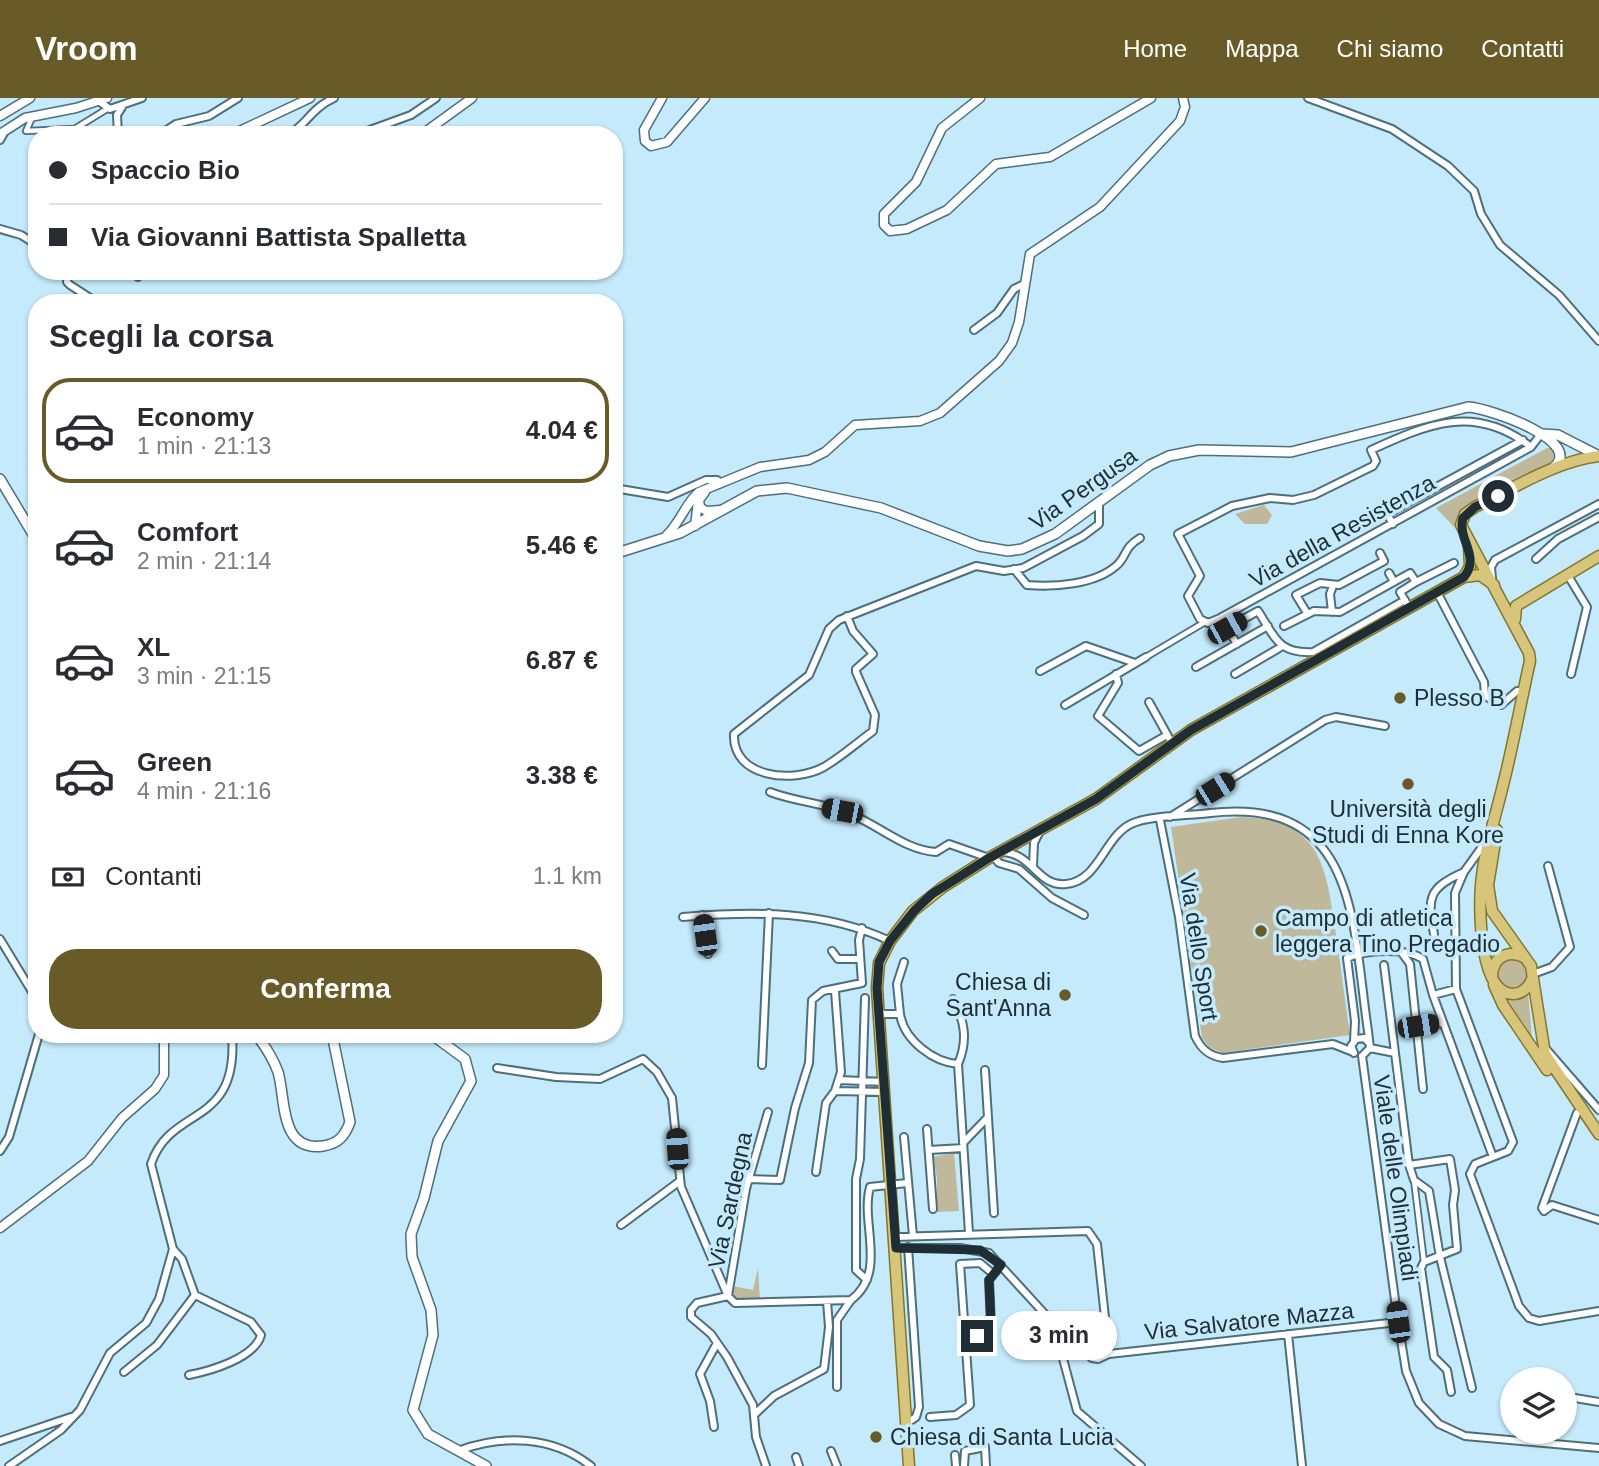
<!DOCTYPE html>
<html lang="it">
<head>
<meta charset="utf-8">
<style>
  body { margin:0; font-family:Helvetica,sans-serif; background:#f2f2f3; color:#2b2b33; height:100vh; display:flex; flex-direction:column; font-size:26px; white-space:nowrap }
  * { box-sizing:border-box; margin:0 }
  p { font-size:23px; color:#7c7c81 }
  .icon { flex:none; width:38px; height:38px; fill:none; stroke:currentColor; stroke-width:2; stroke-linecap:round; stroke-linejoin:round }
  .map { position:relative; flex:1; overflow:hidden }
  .side { position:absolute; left:28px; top:196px; width:595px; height:749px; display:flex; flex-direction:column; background:#fff; border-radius:28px; box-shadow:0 2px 5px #0004 }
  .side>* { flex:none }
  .banner { position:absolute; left:28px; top:28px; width:595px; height:154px; border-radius:28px; box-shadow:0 2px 5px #0004; display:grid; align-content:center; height:154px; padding:0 21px; background:#fff }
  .controls { position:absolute; left:1500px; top:1269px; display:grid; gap:14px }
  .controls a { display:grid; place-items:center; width:77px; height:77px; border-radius:50%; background:#fff; box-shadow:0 2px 5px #0004; font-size:35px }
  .end { position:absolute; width:32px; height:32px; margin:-16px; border:9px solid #1f2e34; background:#fff; box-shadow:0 0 0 4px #fff }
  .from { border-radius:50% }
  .bubble { position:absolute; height:49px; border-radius:24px; background:#fff; box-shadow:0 2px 5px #0004; font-size:23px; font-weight:600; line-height:49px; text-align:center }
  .car { position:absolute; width:21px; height:42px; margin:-21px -10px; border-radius:9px; box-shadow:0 0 5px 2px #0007; background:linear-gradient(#222 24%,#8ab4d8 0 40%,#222 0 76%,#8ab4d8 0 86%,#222 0) }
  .banner b { display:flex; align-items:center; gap:24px; height:66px; font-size:26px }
  .banner b+b { border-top:2px solid #e1e1e2 }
  .banner i { width:18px; height:18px; background:#2b2b33 }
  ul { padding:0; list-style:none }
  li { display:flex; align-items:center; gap:21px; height:105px; margin:0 14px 10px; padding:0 7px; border:4px solid transparent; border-radius:28px }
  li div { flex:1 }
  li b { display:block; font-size:26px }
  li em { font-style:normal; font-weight:600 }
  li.current { border-color:#685b28 }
  li>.icon { width:63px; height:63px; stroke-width:1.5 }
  h2 { padding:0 21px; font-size:32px; line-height:84px }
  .pay { display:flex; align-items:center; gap:18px; height:77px; padding:0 21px; font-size:26px }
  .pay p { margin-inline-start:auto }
  .cta { display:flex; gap:14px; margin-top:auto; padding:14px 21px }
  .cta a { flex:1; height:80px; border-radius:28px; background:#685b28; color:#fff; font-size:28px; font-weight:600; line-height:80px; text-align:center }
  header { display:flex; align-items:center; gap:42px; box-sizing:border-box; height:98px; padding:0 35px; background:#685b28; color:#fff }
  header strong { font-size:33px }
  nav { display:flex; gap:38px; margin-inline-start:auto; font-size:24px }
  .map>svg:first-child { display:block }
</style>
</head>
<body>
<header>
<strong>Vroom</strong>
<nav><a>Home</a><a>Mappa</a><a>Chi siamo</a><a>Contatti</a></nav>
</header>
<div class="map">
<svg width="1599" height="1368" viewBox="0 0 1599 1368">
  <rect width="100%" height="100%" fill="#c4eafb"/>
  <path fill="#c0b89a" d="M1547 350H1553L1558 359 1550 368C1521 381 1464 397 1454 429L1436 410Z
    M1264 407 1272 417 1267 426H1245L1235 416Z
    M1241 719C1323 722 1326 770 1336 836 1341 869 1345 903 1350 937L1222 955 1209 949 1202 940 1171 729Z
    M1496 875a16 16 0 1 1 32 0a16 16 0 1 1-32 0Z
    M1528 895 1532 939 1508 902 1522 900Z
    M954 1055 959 1113 937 1114V1080L933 1059Z
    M758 1170 760 1203H737L731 1195 732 1188 753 1192Z"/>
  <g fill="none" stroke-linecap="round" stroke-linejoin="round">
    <g stroke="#4c6f7d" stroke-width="8">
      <path id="pedestrian" d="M32 20 26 33 71 31
        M76 30 107 11
        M1146 559 1205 524
        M1414 1082 1424 1164"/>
    </g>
    <g stroke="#4c6f7d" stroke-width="10">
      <path id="minor" d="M1308 0 1392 31 1448 68 1474 93 1481 116 1500 147 1559 197 1599 243
        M100 4 110 11 142 0
        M118 37 117 17 122 9
        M159 37 176 26 209 18 238 0
        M288 37C307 27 310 11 334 0
        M356 37 411 17 436 0
        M0 42 5 33
        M0 131 21 137 37 147
        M68 173 67 184 70 187 98 205
        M130 173 138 179
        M974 232 997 215 1014 191 1024 186
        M1531 349C1475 305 1428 326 1371 352L1376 363 1373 368 1314 397 1293 402 1270 400 1232 408 1178 436 1200 478 1188 498 1200 521 1208 525 1220 520 1531 349 1541 336
        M614 390 668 399 706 382H717L721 385
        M1393 426 1387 416 1523 342
        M1536 461 1558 441 1599 419
        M1014 471 1027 487C1054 489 1094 487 1116 468 1127 459 1123 450 1140 440
        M1389 475 1394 484
        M1567 476 1587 509 1571 576
        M1492 480 1491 469 1495 462 1599 406
        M1416 484 1454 465
        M1437 494 1484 584 1485 598 1501 607 1517 593H1524
        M1332 514 1330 496 1333 488
        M1307 515 1296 497 1320 485 1339 487 1384 463 1380 455
        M847 518 853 533 873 556 856 571V574L875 617 873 633C857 645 841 659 824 669 793 686 732 680 734 636L809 577 829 531 839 522 976 468 1004 473 1023 470 1083 438 1099 426V408
        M1284 528 1314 513 1340 514 1410 475 1416 484 1400 494 1407 506
        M1237 546 1227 530 1258 513C1275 539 1278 556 1313 554L1405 502
        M1196 569 1268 528
        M1040 573 1086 548 1135 565
        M1116 576 1118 585 1098 618 1139 653 1167 637
        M1235 576 1281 549
        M1149 604 1169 640
        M1065 607 1146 559
        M770 694C796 704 825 705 850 716 879 727 904 752 936 754L949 746 989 760
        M1170 719 1325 622 1336 619 1385 628
        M1160 722 1179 819 1195 938C1201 951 1209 958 1223 960L1333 946 1353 954
        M1003 754C1033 756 1038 789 1066 786 1099 783 1104 739 1131 726 1149 717 1189 718 1210 715 1359 698 1352 826 1368 933L1370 950 1362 958
        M993 758 999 765 1019 771 1052 800 1084 817
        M1033 768 1034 745 1040 733
        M702 817 708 856
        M683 819C754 813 824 812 890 843
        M1434 836C1427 800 1428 790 1464 774
        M0 841 37 902
        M832 853 838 861H860
        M1402 855 1410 866 1423 991
        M1384 867 1409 1067 1414 1082 1429 1093 1440 1159 1472 1290
        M1533 876 1552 869 1570 849 1548 768
        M1456 891 1455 795 1464 774 1487 742
        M1433 897 1493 1059
        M865 900 860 1061 856 1081V1172L867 1182
        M953 901C965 923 968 943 958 966L969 1135
        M879 916H900L897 886 904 864
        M900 916C904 942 933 964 958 966
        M1418 928 1442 925
        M1354 943 1355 923 1347 860C1366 852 1405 849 1423 861L1433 897 1456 891 1513 1044 1508 1053 1475 1066 1470 1076 1519 1208 1529 1220 1539 1223 1599 1213
        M1370 950 1395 955
        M1547 952 1599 1012
        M1354 955 1351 948 1356 941 1364 940 1369 945
        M1362 958 1398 1224 1406 1273 1419 1305 1439 1326 1465 1338 1599 1350
        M762 967 769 815
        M497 970 556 979 600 981 643 961 657 974 672 1000 681 1089 728 1198 697 1205 691 1212V1219L711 1236 727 1259 753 1307 756 1339 766 1368
        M985 972 994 1115
        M840 982 885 984
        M835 993 885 994
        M768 1014 746 1091 728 1198 735 1205 851 1202C888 1174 860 1126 870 1089L907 1085
        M1577 1015 1542 1110 1544 1113 1552 1107 1599 1122
        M927 1031 933 1111
        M904 1039 913 1138
        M963 1045 988 1019
        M929 1052 963 1050
        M0 1053 9 1039 39 936
        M1409 1067 1450 1061 1455 1092 1453 1107 1457 1151 1424 1164 1421 1170 1434 1259 1447 1272 1451 1294
        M816 1074 826 1005 835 993 841 974 835 893
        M749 1081 780 1082 795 1010 809 965 812 902 823 893 862 885 859 842 862 830
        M621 1127 680 1083
        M895 1139 1088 1133 1097 1146 1109 1256 1398 1224
        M896 1150H960L989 1155 1053 1225 1092 1260 1098 1261 1109 1256
        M173 1151 182 1161 195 1197 251 1224 261 1237C255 1260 210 1273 189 1277
        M1054 1227 1077 1313 1141 1368
        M1288 1236 1302 1368
        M966 1243 991 1228 989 1182 1001 1167
        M124 1274 157 1247 195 1197
        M837 1289V1222L851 1202
        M1575 1300 1599 1304
        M755 1316 774 1298 824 1271 829 1229 827 1203
        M930 1319 956 1317 970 1307 960 1166 980 1165 992 1175
        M907 1325 916 1319 919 1309 908 1149
        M714 1329 710 1303 700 1276 717 1245
        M0 1343 71 1319
        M458 1353C503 1336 553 1338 591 1368
        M831 1353 837 1368
        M955 1357 956 1368
        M796 1359 799 1368
        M9 1368 61 1332 80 1312 110 1255 146 1225 159 1201 173 1151 151 1066C171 1006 239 1031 232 936
        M964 1368 965 1353 985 1349 986 1368"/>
    </g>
    <g stroke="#4c6f7d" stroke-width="11">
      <path id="tertiary" d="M662 0 644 32 645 43 651 48 667 44 705 0
        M980 0 942 30 916 84 884 116V127L890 133 907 131 947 112 996 66 1050 59 1151 0
        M0 18 30 0
        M0 36 25 20 76 10 107 0
        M231 37 310 0
        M421 37 472 0
        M705 394 699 402 700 409 706 413 721 412
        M695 428 698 403
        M666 438C681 424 686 404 699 394L760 369 809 362 825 354 855 327 920 323 940 315 999 263 1012 245 1019 224 1030 156 1100 109 1180 23 1185 9 1183 0
        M0 1130 88 1063 122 1020 155 991 164 977V936"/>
    </g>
    <g stroke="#4c6f7d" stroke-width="12">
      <path id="secondary" d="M1543 336 1558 337 1597 357
        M0 381 37 443
        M614 456 680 435 757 393 787 390 881 410 979 448 1008 453 1022 451 1055 436 1150 367 1169 358 1199 352 1291 354 1468 309C1488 310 1589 344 1552 371
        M256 936C265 948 273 960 278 974 286 1001 279 1054 323 1048 338 1046 345 1038 350 1024L332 936
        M431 936 465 961 471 983 438 1043 424 1100 411 1136 412 1159 431 1212 433 1237 413 1312 428 1336 486 1368"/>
    </g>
    <g stroke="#85772a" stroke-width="13">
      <path id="primary" d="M1464 479 1470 468 1469 447
        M1515 521 1516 508 1599 458
        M1497 732 1488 787 1492 813 1531 868 1545 956 1599 1036
        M1492 879C1492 860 1507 851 1524 859
        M1532 881C1529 889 1522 896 1513 896 1479 896 1479 810 1481 787 1484 752 1496 717 1504 683 1514 643 1521 603 1530 563L1529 555 1461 427 1465 416 1475 409C1514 390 1556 363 1599 358
        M1494 887 1503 907 1547 972
        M909 1368 877 890 879 865 890 843 913 813 943 789 989 760 1096 701 1191 632 1464 479 1480 477 1494 487"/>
    </g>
    <use href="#pedestrian" stroke="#fff" stroke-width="4.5"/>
    <use href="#minor" stroke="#fff" stroke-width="6"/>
    <use href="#tertiary" stroke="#fff" stroke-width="8"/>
    <use href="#secondary" stroke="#fff" stroke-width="9"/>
    <use href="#primary" stroke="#d7c57c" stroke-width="10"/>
  </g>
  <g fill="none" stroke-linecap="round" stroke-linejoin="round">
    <path stroke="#1f2e34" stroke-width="9" d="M977 1238 991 1228 989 1182 1001 1167 980 1152 896 1150 877 890 879 864 890 843 914 813 932 796 989 760 1096 701 1191 632 1464 479C1481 458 1457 442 1463 420L1475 409 1498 398"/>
  </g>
  <g fill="#685b28" stroke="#c4eafb" stroke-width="2.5">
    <circle cx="1400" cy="600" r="7"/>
    <circle cx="1408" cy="686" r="7"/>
    <circle cx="1261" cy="833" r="7"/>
    <circle cx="1065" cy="897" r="7"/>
    <circle cx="876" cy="1339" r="7"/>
  </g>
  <g text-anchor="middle" stroke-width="7" stroke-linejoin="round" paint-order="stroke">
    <g font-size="23" fill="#1f2e34" stroke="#c4eafb">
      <text transform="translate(1083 391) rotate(-35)" y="8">Via Pergusa</text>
      <text transform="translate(1342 433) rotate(-29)" y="8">Via della Resistenza</text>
      <text transform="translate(1199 849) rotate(81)" y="8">Via dello Sport</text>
      <text transform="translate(1396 1080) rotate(82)" y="8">Viale delle Olimpiadi</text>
      <text transform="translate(730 1102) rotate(-78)" y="8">Via Sardegna</text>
      <text transform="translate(1249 1223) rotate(-6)" y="8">Via Salvatore Mazza</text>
    </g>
    <g font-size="23" fill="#1f2e34" stroke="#c4eafb" text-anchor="start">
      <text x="1414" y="608">Plesso B</text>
      <text x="1408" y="719" text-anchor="middle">Università degli<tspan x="1408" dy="26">Studi di Enna Kore</tspan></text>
      <text x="1275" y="828">Campo di atletica<tspan x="1275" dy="26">leggera Tino Pregadio</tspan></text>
      <text x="1051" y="892" text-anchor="end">Chiesa di<tspan x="1051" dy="26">Sant'Anna</tspan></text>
      <text x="890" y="1347">Chiesa di Santa Lucia</text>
    </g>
  </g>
</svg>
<div class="controls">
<a><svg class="icon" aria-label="layers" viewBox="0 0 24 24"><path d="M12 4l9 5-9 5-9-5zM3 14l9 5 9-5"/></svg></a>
</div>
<i class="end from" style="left:1498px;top:398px"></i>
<i class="end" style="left:977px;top:1238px"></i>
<div class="bubble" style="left:1001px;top:1213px;width:116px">3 min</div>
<i class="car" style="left:1227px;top:530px;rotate:61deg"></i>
<i class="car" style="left:1215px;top:691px;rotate:58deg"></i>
<i class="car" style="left:842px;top:713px;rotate:281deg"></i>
<i class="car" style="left:705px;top:837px;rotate:352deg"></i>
<i class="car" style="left:1418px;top:928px;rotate:81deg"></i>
<i class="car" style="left:677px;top:1051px;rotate:356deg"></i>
<i class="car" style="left:1398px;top:1224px;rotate:352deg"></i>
<div class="banner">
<b><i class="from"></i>Spaccio Bio</b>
<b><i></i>Via Giovanni Battista Spalletta</b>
</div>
<section class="side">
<h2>Scegli la corsa</h2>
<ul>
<li class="current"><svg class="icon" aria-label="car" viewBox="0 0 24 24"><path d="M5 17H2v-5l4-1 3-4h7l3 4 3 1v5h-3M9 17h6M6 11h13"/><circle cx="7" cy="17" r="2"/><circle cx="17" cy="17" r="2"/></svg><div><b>Economy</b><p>1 min · 21:13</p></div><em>4.04 €</em></li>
<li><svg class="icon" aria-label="car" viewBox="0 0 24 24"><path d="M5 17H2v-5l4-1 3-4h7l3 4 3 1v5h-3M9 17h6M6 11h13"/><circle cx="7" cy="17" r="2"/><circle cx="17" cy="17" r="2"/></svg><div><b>Comfort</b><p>2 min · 21:14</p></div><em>5.46 €</em></li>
<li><svg class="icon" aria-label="car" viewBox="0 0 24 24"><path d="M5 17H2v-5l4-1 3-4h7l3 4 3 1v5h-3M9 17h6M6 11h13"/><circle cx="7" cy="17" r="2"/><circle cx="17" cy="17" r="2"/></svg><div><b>XL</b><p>3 min · 21:15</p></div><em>6.87 €</em></li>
<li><svg class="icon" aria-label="car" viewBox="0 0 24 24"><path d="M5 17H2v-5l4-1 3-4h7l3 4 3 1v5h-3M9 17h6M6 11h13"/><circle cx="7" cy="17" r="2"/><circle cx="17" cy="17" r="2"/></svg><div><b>Green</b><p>4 min · 21:16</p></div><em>3.38 €</em></li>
</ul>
<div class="pay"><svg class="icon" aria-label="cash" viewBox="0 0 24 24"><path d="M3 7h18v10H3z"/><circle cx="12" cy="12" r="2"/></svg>Contanti<p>1.1 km</p></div>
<div class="cta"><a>Conferma</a></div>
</section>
</div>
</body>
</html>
